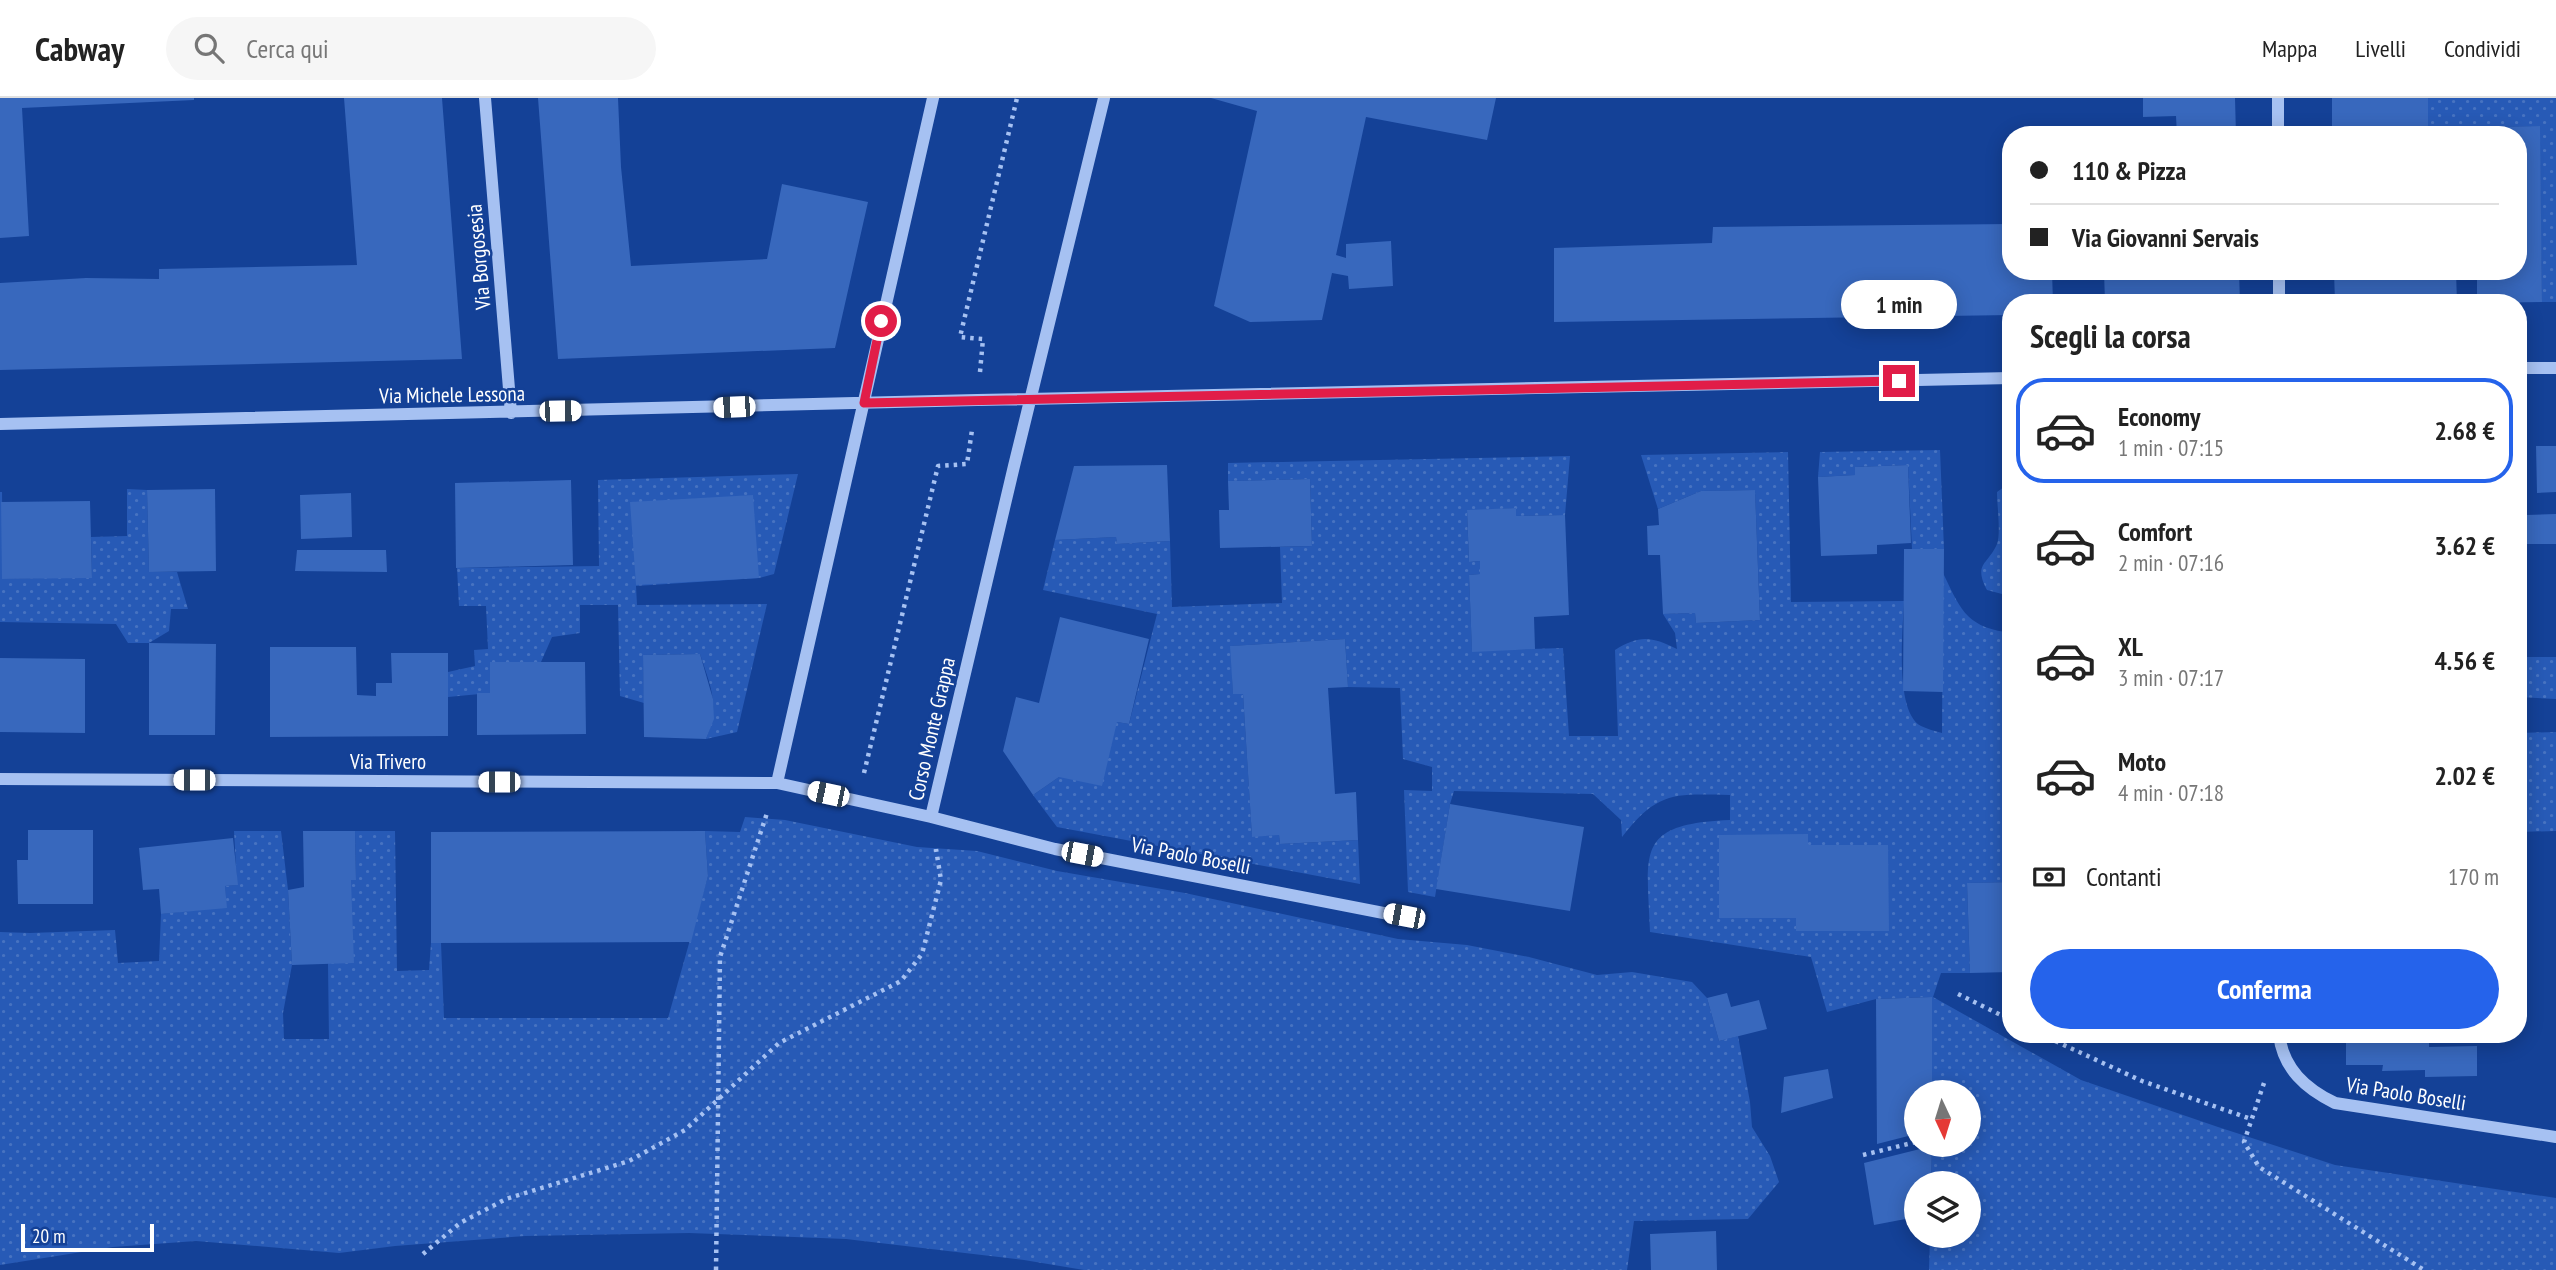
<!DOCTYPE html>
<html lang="it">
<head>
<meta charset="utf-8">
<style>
  body { margin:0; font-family:"PT Sans Narrow",sans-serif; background:#f6f6f6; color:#222; height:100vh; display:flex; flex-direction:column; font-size:26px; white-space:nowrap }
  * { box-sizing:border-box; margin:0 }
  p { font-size:23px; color:#767676 }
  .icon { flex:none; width:38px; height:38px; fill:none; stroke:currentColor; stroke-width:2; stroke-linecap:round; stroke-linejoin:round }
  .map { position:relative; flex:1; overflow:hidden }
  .details { position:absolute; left:2002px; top:196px; width:525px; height:749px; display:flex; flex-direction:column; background:#fff; border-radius:28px; box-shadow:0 4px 18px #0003 }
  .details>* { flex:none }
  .top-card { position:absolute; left:2002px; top:28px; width:525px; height:154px; border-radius:28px; box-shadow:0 4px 18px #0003; display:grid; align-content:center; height:154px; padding:0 28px; background:#fff }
  .needle { width:46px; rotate:176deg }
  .controls { position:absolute; left:1904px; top:982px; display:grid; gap:14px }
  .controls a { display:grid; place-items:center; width:77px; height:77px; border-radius:50%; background:#fff; box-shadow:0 4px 18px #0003; font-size:35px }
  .scale { position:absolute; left:21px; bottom:18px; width:133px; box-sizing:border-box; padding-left:7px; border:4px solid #fff; border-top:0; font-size:19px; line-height:24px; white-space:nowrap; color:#fff; -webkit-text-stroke:5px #144197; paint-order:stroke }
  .end { position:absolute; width:32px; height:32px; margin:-16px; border:9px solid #e11d48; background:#fff; box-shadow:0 0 0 4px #fff }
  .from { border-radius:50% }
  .bubble { position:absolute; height:49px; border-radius:24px; background:#fff; box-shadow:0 4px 18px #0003; font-size:23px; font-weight:600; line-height:49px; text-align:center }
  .car { position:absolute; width:21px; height:42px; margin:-21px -10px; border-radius:9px; box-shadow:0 0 5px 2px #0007; background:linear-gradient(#fff 24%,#345 0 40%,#fff 0 76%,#345 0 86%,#fff 0) }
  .top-card b { display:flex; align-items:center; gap:24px; height:66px; font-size:26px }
  .top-card b+b { border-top:2px solid #e0e0e0 }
  .top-card i { width:18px; height:18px; background:#222 }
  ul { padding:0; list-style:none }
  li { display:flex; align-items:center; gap:21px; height:105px; margin:0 14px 10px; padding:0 14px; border:4px solid transparent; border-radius:28px }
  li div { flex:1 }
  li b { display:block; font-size:26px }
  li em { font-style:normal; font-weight:600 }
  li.current { border-color:#2563eb }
  li>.icon { width:63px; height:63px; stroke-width:1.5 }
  h2 { padding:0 28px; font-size:32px; line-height:84px }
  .pay { display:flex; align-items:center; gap:18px; height:77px; padding:0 28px; font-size:26px }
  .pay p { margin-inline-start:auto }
  .button { display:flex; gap:14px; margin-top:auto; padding:14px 28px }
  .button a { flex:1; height:80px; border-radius:42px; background:#2563eb; color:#fff; font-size:28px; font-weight:600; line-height:80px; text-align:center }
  header { display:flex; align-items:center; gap:42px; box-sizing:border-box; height:98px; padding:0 35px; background:#fff; border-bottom:2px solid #e0e0e0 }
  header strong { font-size:33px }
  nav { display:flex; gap:38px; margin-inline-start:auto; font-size:24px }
  .search { width:490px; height:63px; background:#f6f6f6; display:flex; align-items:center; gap:18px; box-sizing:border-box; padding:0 24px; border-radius:38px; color:#767676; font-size:26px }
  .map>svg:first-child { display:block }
</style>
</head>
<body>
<header>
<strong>Cabway</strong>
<div class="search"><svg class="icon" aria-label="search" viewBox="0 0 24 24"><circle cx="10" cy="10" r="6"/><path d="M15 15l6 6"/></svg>Cerca qui</div>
<nav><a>Mappa</a><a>Livelli</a><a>Condividi</a></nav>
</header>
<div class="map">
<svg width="2556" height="1172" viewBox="0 0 2556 1172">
  <defs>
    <pattern id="park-dots" width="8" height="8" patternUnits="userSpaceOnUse" patternTransform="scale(1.75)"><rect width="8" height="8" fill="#275ab6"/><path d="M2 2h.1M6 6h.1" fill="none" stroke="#4773c1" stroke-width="1.8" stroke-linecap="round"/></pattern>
  </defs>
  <rect width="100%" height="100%" fill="#144197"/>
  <path fill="url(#park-dots)" d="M2428 0H2556V204H2542L2539 28 2428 30Z
    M1940 352 1944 451H1912L1908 367 1855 369V377L1818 379 1820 354Z
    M1788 354 1791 504 1904 503C1903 530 1894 614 1921 628 1927 631 1935 633 1942 635L1943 475C1959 508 1965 528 2005 534L2002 496 1987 492C1973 465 1988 467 1997 446 2001 436 1997 407 1997 394L2004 389 2011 392V784L1967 785 1970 875H1941L1933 899 2081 982 2218 1029 2335 1067 2556 1100V1172H1929L1930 1138H1969V1085H1931L1932 1047 1969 1046V994H1932V899L1876 901 1827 914 1811 859 1650 834C1647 753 1635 726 1730 722V697C1676 696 1658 692 1622 739L1621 722 1593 696 1454 693 1450 706 1435 799 1408 794 1404 692 1432 693V669L1403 661 1400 590 1348 589 1345 541 1231 548 1233 596H1243L1252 738 1279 737 1280 746 1358 742 1360 786 1057 729 1033 697 1059 679 1117 624 1129 626 1157 516 1043 492 1055 442 1116 439 1117 446 1170 443 1172 509 1282 505 1280 449 1312 448 1310 381 1228 383V365L1570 358 1565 417 1516 418V410L1467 413 1469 464 1480 463V476L1469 477 1472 553 1563 550 1569 638H1618L1615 552C1639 537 1651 538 1677 551L1675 535 1663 516 1695 515 1696 525 1760 522 1755 392 1701 393 1658 411 1641 357Z
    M798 376 774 476 759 480 636 488 637 507 767 506 737 634 706 641C720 606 711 590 700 556L643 557 644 605 620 598 618 507H580V535L552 539 541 564H490V595L448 599V574L475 568 474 552 488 551 486 508H459L457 470 599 468 598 382Z
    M127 391 147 392 149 474H177L188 511H171L169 533 149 545H128L116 526 0 524V394H2L3 481 92 479 91 439 127 438Z
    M2518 559H2556V601L2518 599Z
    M2556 634V733L2518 734V635Z
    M745 719 785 722 917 749 977 753 1057 773 1185 795 1398 841 1467 847 1529 859 1597 877 1632 874 1692 884 1707 900 1719 943 1738 938 1750 1004 1752 1029 1770 1058 1779 1084 1748 1121 1634 1123 1627 1172H1084L1024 1162 846 1141 689 1135 525 1138 395 1148 339 1155 196 1143 113 1149 0 1167V834L30 835 115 832 118 865 159 863 161 816 226 809 225 788 237 787 234 733H281L288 792 292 867 283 915 284 941H329L328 866 351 782H356L355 733H395L397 873 429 872 431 845H441L444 920H668L708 778 705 733 740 734Z"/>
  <path fill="#3868bd" d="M0 0H194V2L22 10 29 138 0 140Z
    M344 0H442L462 261 0 272V185L86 180 159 181V171L357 167Z
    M538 0H618L621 69 631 168 767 161 782 86 868 104 835 250 558 261Z
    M1211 0H1496L1487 42 1366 19 1336 157 1346 160V146L1391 143 1393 188 1349 191 1348 178 1332 175 1322 222 1250 224 1214 208 1257 13Z
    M2143 0H2235L2236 37H2177L2176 18 2143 19Z
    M2332 0H2428V30L2540 28 2542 204 2477 205V173H2518V37H2332Z
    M2011 126V173H2052L2053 205H2011V217L1554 224V150L1712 145 1713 129Z
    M2104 173H2239L2240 205H2105Z
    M2334 173H2456L2457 205H2335Z
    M2536 348H2556V394L2537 395Z
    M2002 350H2011V392L2004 389Z
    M1167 367 1170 443 1117 446 1116 439 1055 442 1074 368Z
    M1908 367 1911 445 1877 447V456L1821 458 1818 379 1855 377V369Z
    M1310 381 1312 448 1220 450 1219 412H1229L1228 383Z
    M571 382 573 467 456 470 455 385Z
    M215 391 216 473 149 474 147 392Z
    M1755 392 1760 522 1696 525 1695 515 1663 516 1660 457H1648L1647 428 1659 427 1658 411 1701 393Z
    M351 395 352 439 301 441 300 397Z
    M753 397 759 480 636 487 630 404Z
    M90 403 92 480 2 481 1 404Z
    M1516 410V418L1565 417 1569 517 1534 519 1535 551 1472 554 1469 477 1480 476V463L1469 464 1467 412Z
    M2556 416V446H2527L2526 417Z
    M1904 451H1944L1943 594 1903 593Z
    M297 452H386L387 474 295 473Z
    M1060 519 1149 541 1129 626 1117 624 1102 688 1059 679 1033 697 1003 653 1016 599 1039 605Z
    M1345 541 1348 589 1328 590 1335 696 1356 694 1358 742 1280 746 1279 737 1252 739 1243 596H1233L1230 548Z
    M149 545 216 546 215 637H149Z
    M270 549H356L357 597 376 598V585H392L391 555H448V638L270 639Z
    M700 556 713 601 714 621 706 641 644 639 643 557Z
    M0 560 85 561V635L0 634Z
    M490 564H585L586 636 477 637V595H490Z
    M1450 706 1584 729 1570 813 1436 791Z
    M28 732H93V806H18L17 762H28Z
    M303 733H355L356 782H351L354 865 292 867 288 792 304 789Z
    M705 733 708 778 691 844 431 845V734Z
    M1808 736V747H1888L1889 833H1796V820H1719V737Z
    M233 740 238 787 225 788 227 810 161 816 159 791 143 792 139 750Z
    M2011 784V874L1970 875 1967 785Z
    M1727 895 1731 909 1759 902 1767 931 1719 943 1707 900Z
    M1932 899V994H1916V1036L1877 1046 1876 901Z
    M2346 936H2429V949L2477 948V978L2425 979V972L2382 973 2383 967H2346Z
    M1828 971 1833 1000 1781 1015 1784 979Z
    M1932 1048 1931 1085H1916V1119L1874 1127 1864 1065Z
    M1716 1133 1717 1172H1651L1650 1136Z"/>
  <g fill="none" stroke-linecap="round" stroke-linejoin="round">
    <path stroke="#a6c1f2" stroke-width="4.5" stroke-dasharray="3.5 5" stroke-linecap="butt" d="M980 274 983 241 960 239 1017 0
      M864 675 938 368 967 366 972 332
      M1958 896 2011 922
      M2040 936 2142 983 2251 1021
      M2264 985 2244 1044 2259 1069 2424 1172
      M1863 1057 1916 1044
      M423 1156 460 1125 506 1101 629 1063 685 1032 779 945 901 883 922 856 941 782 936 751
      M716 1172 720 859 767 715"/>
    <path stroke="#a6c1f2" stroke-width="12" d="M485 0 511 315
      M2278 0V37
      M2279 173V205
      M2518 270H2556
      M0 326 977 302 2011 280
      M0 681 777 685 931 719 1055 751 1404 819
      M777 685 933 0
      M931 719 1014 368 1104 0
      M2279 936C2283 971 2306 991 2335 1005L2556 1039"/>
  </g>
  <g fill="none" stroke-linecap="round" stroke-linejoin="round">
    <path stroke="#e11d48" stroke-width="9" d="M881 223 864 305 1899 283"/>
  </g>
  <g text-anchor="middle" stroke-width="5" stroke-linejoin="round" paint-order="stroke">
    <g font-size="21" fill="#fff" stroke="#144197">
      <text transform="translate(479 159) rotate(-95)" y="7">Via Borgosesia</text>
      <text transform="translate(452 297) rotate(-1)" y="7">Via Michele Lessona</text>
      <text transform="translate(932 631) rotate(-77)" y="7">Corso Monte Grappa</text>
      <text x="388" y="671">Via Trivero</text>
      <text transform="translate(1191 758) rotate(11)" y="7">Via Paolo Boselli</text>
      <text transform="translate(2406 996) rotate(9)" y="7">Via Paolo Boselli</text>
    </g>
  </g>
</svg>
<div class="controls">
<a><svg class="needle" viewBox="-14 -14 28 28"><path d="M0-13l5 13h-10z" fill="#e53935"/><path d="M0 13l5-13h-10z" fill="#767676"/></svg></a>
<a><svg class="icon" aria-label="layers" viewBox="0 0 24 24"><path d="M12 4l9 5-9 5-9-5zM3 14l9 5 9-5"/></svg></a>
</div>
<div class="scale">20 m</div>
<i class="end from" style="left:881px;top:223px"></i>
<i class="end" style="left:1899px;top:283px"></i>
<div class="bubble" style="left:1841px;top:182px;width:116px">1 min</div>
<i class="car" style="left:734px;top:309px;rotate:268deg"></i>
<i class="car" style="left:560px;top:313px;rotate:89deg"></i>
<i class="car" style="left:194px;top:682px;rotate:270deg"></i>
<i class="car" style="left:499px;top:684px;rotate:270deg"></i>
<i class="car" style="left:828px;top:696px;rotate:282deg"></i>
<i class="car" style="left:1082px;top:756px;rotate:101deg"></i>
<i class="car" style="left:1404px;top:818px;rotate:281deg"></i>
<div class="top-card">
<b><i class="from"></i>110 &amp; Pizza</b>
<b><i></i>Via Giovanni Servais</b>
</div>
<section class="details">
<h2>Scegli la corsa</h2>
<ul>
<li class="current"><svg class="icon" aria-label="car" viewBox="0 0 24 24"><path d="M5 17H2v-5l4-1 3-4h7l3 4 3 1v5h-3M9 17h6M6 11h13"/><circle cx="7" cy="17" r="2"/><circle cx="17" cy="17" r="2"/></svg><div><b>Economy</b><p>1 min · 07:15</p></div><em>2.68 €</em></li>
<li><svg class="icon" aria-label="car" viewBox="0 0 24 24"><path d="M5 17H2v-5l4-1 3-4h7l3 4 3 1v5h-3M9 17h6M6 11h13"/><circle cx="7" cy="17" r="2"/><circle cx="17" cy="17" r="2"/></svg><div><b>Comfort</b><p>2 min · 07:16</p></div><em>3.62 €</em></li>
<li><svg class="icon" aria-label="car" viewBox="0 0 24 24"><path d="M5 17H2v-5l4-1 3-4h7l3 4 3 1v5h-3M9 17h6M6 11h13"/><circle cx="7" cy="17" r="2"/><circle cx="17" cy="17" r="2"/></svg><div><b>XL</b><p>3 min · 07:17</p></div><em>4.56 €</em></li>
<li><svg class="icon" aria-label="car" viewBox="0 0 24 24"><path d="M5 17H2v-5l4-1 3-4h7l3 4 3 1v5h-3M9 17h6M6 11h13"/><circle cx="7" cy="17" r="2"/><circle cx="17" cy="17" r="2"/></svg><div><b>Moto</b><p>4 min · 07:18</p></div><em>2.02 €</em></li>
</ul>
<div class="pay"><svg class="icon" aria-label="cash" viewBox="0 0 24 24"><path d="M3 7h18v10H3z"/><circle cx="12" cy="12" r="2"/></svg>Contanti<p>170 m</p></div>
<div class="button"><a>Conferma</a></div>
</section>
</div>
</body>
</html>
